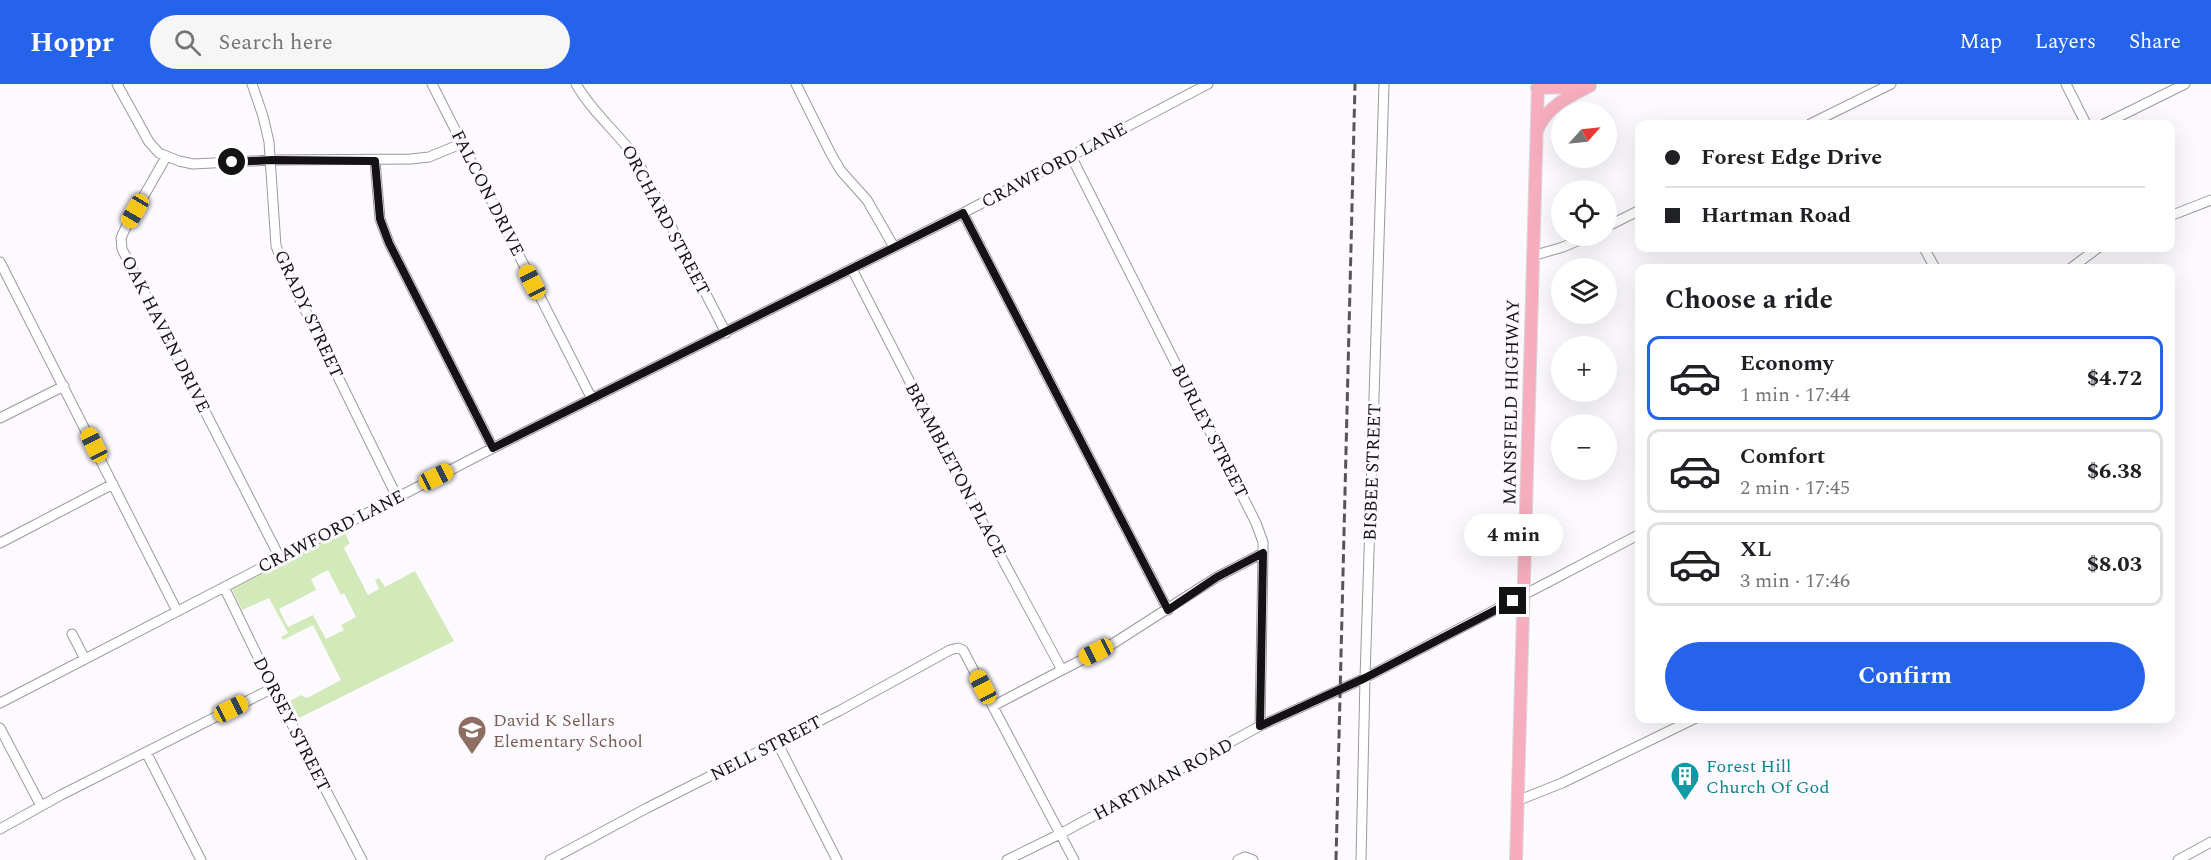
<!DOCTYPE html>
<html lang="en">
<head>
<meta charset="utf-8">
<style>
  body { margin:0; font-family:Spectral,serif; background:#f6f6f6; color:#202124; height:100vh; display:flex; flex-direction:column; font-size:22px; white-space:nowrap }
  * { box-sizing:border-box; margin:0 }
  p { font-size:20px; color:#757577 }
  .icon { flex:none; width:33px; height:33px; fill:none; stroke:currentColor; stroke-width:2; stroke-linecap:round; stroke-linejoin:round }
  .map { position:relative; flex:1; overflow:hidden }
  .side { position:absolute; left:1635px; top:180px; width:540px; height:459px; display:flex; flex-direction:column; background:#fff; border-radius:12px; box-shadow:0 6px 24px #0002 }
  .side>* { flex:none }
  .hud { position:absolute; left:1635px; top:36px; width:540px; height:132px; border-radius:12px; box-shadow:0 6px 24px #0002; display:grid; align-content:center; height:132px; padding:0 30px; background:#fff }
  .needle { width:39px; rotate:63deg }
  .tools { position:absolute; left:1551px; top:18px; display:grid; gap:12px }
  .tools a { display:grid; place-items:center; width:66px; height:66px; border-radius:50%; background:#fff; box-shadow:0 6px 24px #0002; font-size:30px }
  .end { position:absolute; width:27px; height:27px; margin:-14px; border:8px solid #141214; background:#fff; box-shadow:0 0 0 3px #fff }
  .from { border-radius:50% }
  .bubble { position:absolute; height:42px; border-radius:21px; background:#fff; box-shadow:0 6px 24px #0002; font-size:20px; font-weight:700; line-height:42px; text-align:center }
  .car { position:absolute; width:18px; height:36px; margin:-18px -9px; border-radius:8px; box-shadow:0 0 4px 2px #0007; background:linear-gradient(#f5c518 24%,#345 0 40%,#f5c518 0 76%,#345 0 86%,#f5c518 0) }
  .hud b { display:flex; align-items:center; gap:21px; height:57px; font-size:22px }
  .hud b+b { border-top:2px solid #e0e0e0 }
  .hud i { width:15px; height:15px; background:#202124 }
  ul { padding:0; list-style:none }
  li { display:flex; align-items:center; gap:18px; height:84px; margin:0 12px 9px; padding:0 18px; border:3px solid #e0e0e0; border-radius:12px }
  li div { flex:1 }
  li b { display:block; font-size:22px }
  li em { font-style:normal; font-weight:700 }
  li.active { border-color:#2563eb }
  li>.icon { width:54px; height:54px; stroke-width:1.5 }
  h2 { padding:0 30px; font-size:27px; line-height:72px }
  .primary-button { display:flex; gap:12px; margin-top:auto; padding:12px 30px }
  .primary-button a { flex:1; height:69px; border-radius:36px; background:#2563eb; color:#fff; font-size:24px; font-weight:700; line-height:69px; text-align:center }
  header { display:flex; align-items:center; gap:36px; box-sizing:border-box; height:84px; padding:0 30px; background:#2563eb; color:#fff }
  header strong { font-size:28px }
  nav { display:flex; gap:33px; margin-inline-start:auto; font-size:21px }
  .search { width:420px; height:54px; background:#f6f6f6; display:flex; align-items:center; gap:15px; box-sizing:border-box; padding:0 21px; border-radius:33px; color:#757577; font-size:22px }
  .map>svg:first-child { display:block }
</style>
</head>
<body>
<header>
<strong>Hoppr</strong>
<div class="search"><svg class="icon" aria-label="search" viewBox="0 0 24 24"><circle cx="10" cy="10" r="6"/><path d="M15 15l6 6"/></svg>Search here</div>
<nav><a>Map</a><a>Layers</a><a>Share</a></nav>
</header>
<div class="map">
<svg width="2211" height="776" viewBox="0 0 2211 776">
  <rect width="100%" height="100%" fill="#fdfaff"/>
  <path fill="#d2eab9" fill-rule="evenodd" d="M344 448 350 459 344 464 368 511 379 505 375 496 379 494 385 503 415 487 454 557 299 634 290 617 301 611 307 614 341 596 313 541 283 556 281 553 288 549 269 514 242 526 232 505ZM328 486 341 511 344 509 356 533 341 541 344 546 326 555 313 531 288 543 279 525 316 506 311 495Z"/>
  <g fill="none" stroke-linecap="round" stroke-linejoin="round">
    <g stroke="#9d989f" stroke-width="11">
      <path id="minor" d="M117 0 149 58 159 69 179 77 193 80 272 76 411 75 429 73 463 59
        M252 0 263 32 269 58 276 162 287 189 397 413
        M432 0 592 315
        M576 0C592 28 617 48 636 74L726 249
        M796 0 831 70 841 87 867 116 894 163
        M2066 0 2086 40
        M1810 40 1891 0
        M2104 40 2185 0
        M1071 72 1256 439 1263 458V469L1260 642
        M166 73 125 145 121 154 122 165 280 474
        M375 77 380 135 389 159 493 364
        M963 129 1168 526
        M2170 132 2211 116
        M1606 143 1640 126
        M1924 164 1935 184
        M1532 172 1563 163 1589 152
        M0 178 177 527
        M2071 184 2098 164
        M852 185 970 415 1062 586
        M0 334 64 302
        M0 459 113 400
        M224 503 273 604 362 776
        M72 550 85 575
        M0 619 493 364 963 129 1208 0
        M993 622 1114 559 1217 493 1263 469
        M0 644 41 722
        M777 658 837 776
        M146 668 201 776
        M1517 717 1562 699 1696 634
        M0 745 61 711 273 604
        M550 776 647 724 839 627 950 566 958 564 963 566 973 585 1074 776
        M1007 776 1060 750 1260 642 1365 594 1640 450
        M1238 776 1245 773 1253 776
        M1361 776 1365 594 1384 0
        M2178 776 2211 758"/>
    </g>
    <g stroke="#d9d9d9" stroke-width="14">
      <path id="major" d="M1537 4 1580 3
        M1537 46C1549 21 1566 14 1590 2
        M1516 776 1538 0"/>
    </g>
    <use href="#minor" stroke="#fff" stroke-width="9"/>
    <use href="#major" stroke="#f6aebe" stroke-width="12"/>
    <path stroke="#565457" stroke-width="3" stroke-dasharray="9 4.5" stroke-linecap="butt" d="M1336 776 1355 0"/>
  </g>
  <g fill="none" stroke-linecap="round" stroke-linejoin="round">
    <path stroke="#141214" stroke-width="8" d="M232 78 272 76 375 77 380 135 389 159 493 364 963 129 1168 526 1217 493 1263 469 1260 642 1365 594 1513 517"/>
  </g>
  <defs>
    <g id="school-pin" transform="scale(1.5)"><path d="M0 17L-7.5 6A9.5 9.5 0 1 1 7.5 6Z" fill="#8d6e63" stroke="#fdfaff"/><path d="M0-5L7-2L0 1L-7-2ZM-4 1L0 2.5L4 1V4Q0 6-4 4Z" fill="#fff"/></g>
    <g id="building-pin" transform="scale(1.5)"><path d="M0 17L-7.5 6A9.5 9.5 0 1 1 7.5 6Z" fill="#0f9aa8" stroke="#fdfaff"/><path d="M-4-6H4V6H1V3H-1V6H-4ZM-2.5-4.3h1.7v1.8h-1.7ZM.8-4.3h1.7v1.8H.8ZM-2.5-1h1.7V.8h-1.7ZM.8-1h1.7V.8H.8Z" fill="#fff"/></g>
  </defs>
  <g fill-rule="evenodd">
    <use href="#school-pin" x="472" y="646"/>
    <use href="#building-pin" x="1685" y="692"/>
  </g>
  <g text-anchor="middle" stroke-width="6" stroke-linejoin="round" paint-order="stroke">
    <g font-size="18" fill="#141214" stroke="#fdfaff">
      <text transform="translate(1054 81) rotate(-28)" y="6">CRAWFORD LANE</text>
      <text transform="translate(488 109) rotate(63)" y="6">FALCON DRIVE</text>
      <text transform="translate(666 136) rotate(62)" y="6">ORCHARD STREET</text>
      <text transform="translate(309 230) rotate(65)" y="6">GRADY STREET</text>
      <text transform="translate(166 250) rotate(63)" y="6">OAK HAVEN DRIVE</text>
      <text transform="translate(1511 318) rotate(-89)" y="6">MANSFIELD HIGHWAY</text>
      <text transform="translate(1210 347) rotate(63)" y="6">BURLEY STREET</text>
      <text transform="translate(956 386) rotate(62)" y="6">BRAMBLETON PLACE</text>
      <text transform="translate(1372 388) rotate(-88)" y="6">BISBEE STREET</text>
      <text transform="translate(331 447) rotate(-27)" y="6">CRAWFORD LANE</text>
      <text transform="translate(292 640) rotate(63)" y="6">DORSEY STREET</text>
      <text transform="translate(766 664) rotate(-27)" y="6">NELL STREET</text>
      <text transform="translate(1163 695) rotate(-28)" y="6">HARTMAN ROAD</text>
    </g>
    <g font-size="18" fill="#785e54" stroke="#fdfaff" text-anchor="start">
      <text x="493" y="642">David K Sellars<tspan x="493" dy="21">Elementary School</tspan></text>
    </g>
    <g font-size="18" fill="#0d838f" stroke="#fdfaff" text-anchor="start">
      <text x="1706" y="688">Forest Hill<tspan x="1706" dy="21">Church Of God</tspan></text>
    </g>
  </g>
</svg>
<div class="tools">
<a><svg class="needle" viewBox="-14 -14 28 28"><path d="M0-13l5 13h-10z" fill="#e53935"/><path d="M0 13l5-13h-10z" fill="#757577"/></svg></a>
<a><svg class="icon" aria-label="locate" viewBox="0 0 24 24"><circle cx="12" cy="12" r="6"/><path d="M12 2v4M12 18v4M2 12h4M18 12h4"/></svg></a>
<a><svg class="icon" aria-label="layers" viewBox="0 0 24 24"><path d="M12 4l9 5-9 5-9-5zM3 14l9 5 9-5"/></svg></a>
<a>+</a>
<a>−</a>
</div>
<i class="end from" style="left:232px;top:78px"></i>
<i class="end" style="left:1513px;top:517px"></i>
<div class="bubble" style="left:1464px;top:430px;width:99px">4 min</div>
<i class="car" style="left:135px;top:127px;rotate:210deg"></i>
<i class="car" style="left:532px;top:198px;rotate:333deg"></i>
<i class="car" style="left:94px;top:361px;rotate:333deg"></i>
<i class="car" style="left:436px;top:393px;rotate:63deg"></i>
<i class="car" style="left:1096px;top:568px;rotate:243deg"></i>
<i class="car" style="left:983px;top:603px;rotate:332deg"></i>
<i class="car" style="left:231px;top:625px;rotate:63deg"></i>
<div class="hud">
<b><i class="from"></i>Forest Edge Drive</b>
<b><i></i>Hartman Road</b>
</div>
<section class="side">
<h2>Choose a ride</h2>
<ul>
<li class="active"><svg class="icon" aria-label="car" viewBox="0 0 24 24"><path d="M5 17H2v-5l4-1 3-4h7l3 4 3 1v5h-3M9 17h6M6 11h13"/><circle cx="7" cy="17" r="2"/><circle cx="17" cy="17" r="2"/></svg><div><b>Economy</b><p>1 min · 17:44</p></div><em>$4.72</em></li>
<li><svg class="icon" aria-label="car" viewBox="0 0 24 24"><path d="M5 17H2v-5l4-1 3-4h7l3 4 3 1v5h-3M9 17h6M6 11h13"/><circle cx="7" cy="17" r="2"/><circle cx="17" cy="17" r="2"/></svg><div><b>Comfort</b><p>2 min · 17:45</p></div><em>$6.38</em></li>
<li><svg class="icon" aria-label="car" viewBox="0 0 24 24"><path d="M5 17H2v-5l4-1 3-4h7l3 4 3 1v5h-3M9 17h6M6 11h13"/><circle cx="7" cy="17" r="2"/><circle cx="17" cy="17" r="2"/></svg><div><b>XL</b><p>3 min · 17:46</p></div><em>$8.03</em></li>
</ul>
<div class="primary-button"><a>Confirm</a></div>
</section>
</div>
</body>
</html>
